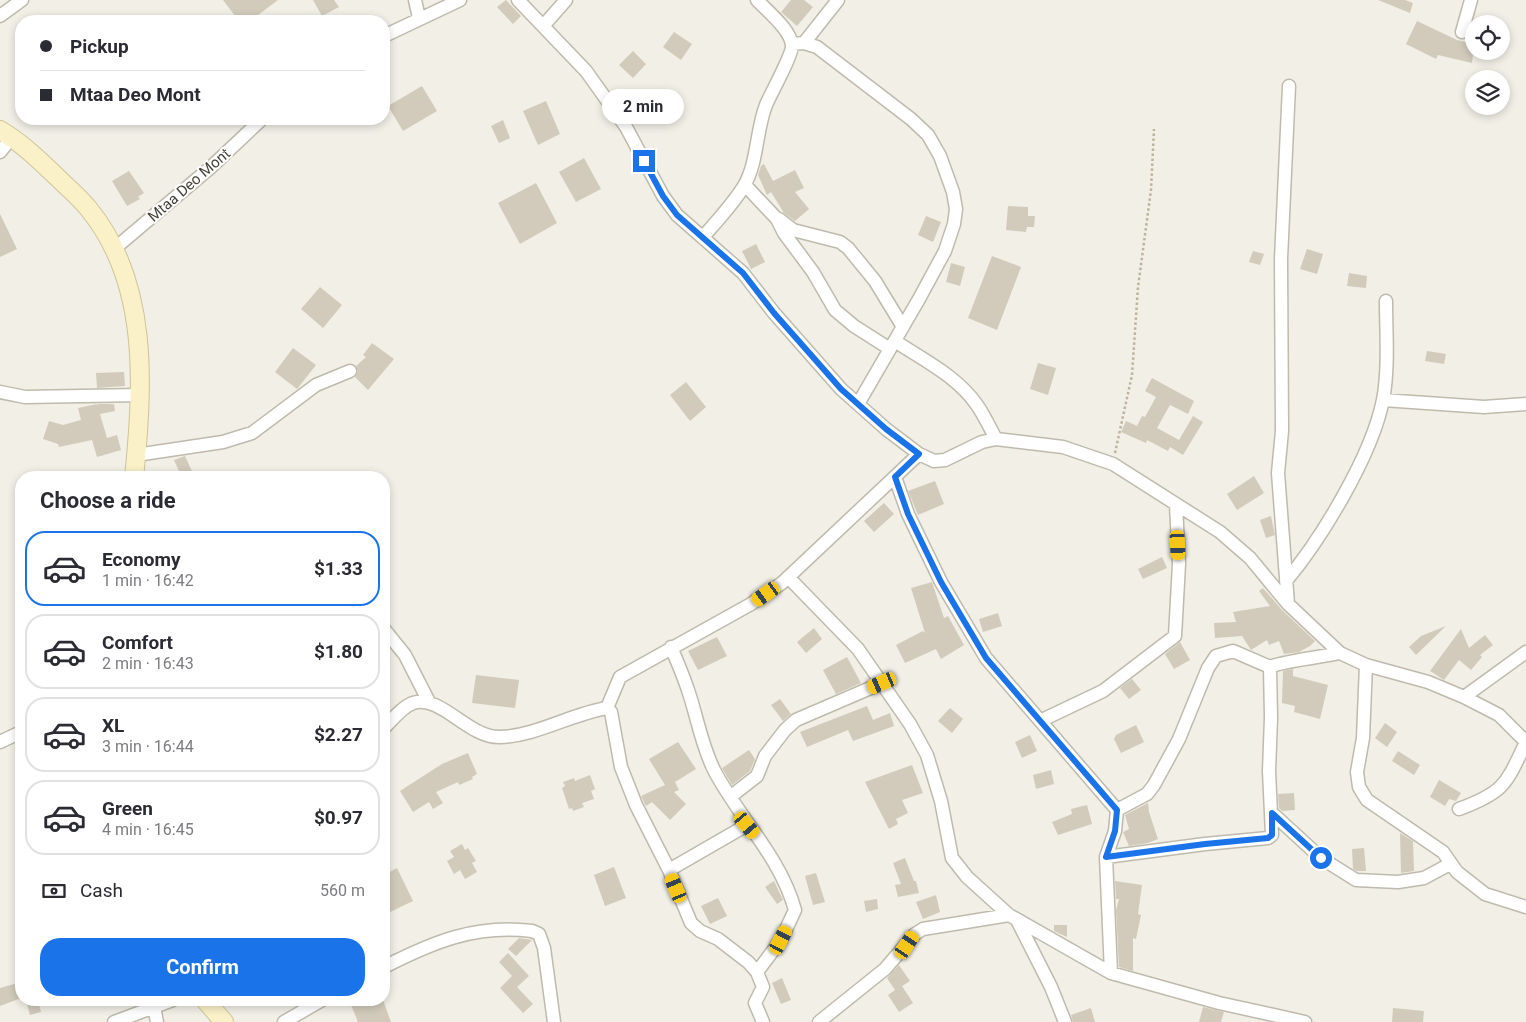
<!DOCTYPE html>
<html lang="en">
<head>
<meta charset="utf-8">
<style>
  body { margin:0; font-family:Roboto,sans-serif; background:#f7f7f7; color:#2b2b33; height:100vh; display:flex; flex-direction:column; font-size:19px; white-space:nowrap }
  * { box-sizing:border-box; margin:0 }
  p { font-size:16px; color:#7c7c81 }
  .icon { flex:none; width:28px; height:28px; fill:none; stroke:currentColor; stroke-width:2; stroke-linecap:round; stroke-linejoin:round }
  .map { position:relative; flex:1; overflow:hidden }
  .details { position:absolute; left:15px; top:471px; width:375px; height:535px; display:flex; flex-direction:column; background:#fff; border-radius:20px; box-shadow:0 2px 8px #0003 }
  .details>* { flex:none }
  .guide { position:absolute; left:15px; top:15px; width:375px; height:110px; border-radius:20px; box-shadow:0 2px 8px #0003; display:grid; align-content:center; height:110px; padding:0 25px; background:#fff }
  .controls { position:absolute; left:1465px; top:15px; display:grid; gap:10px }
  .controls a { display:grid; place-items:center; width:45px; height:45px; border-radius:50%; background:#fff; box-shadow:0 2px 8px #0003; font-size:25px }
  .end { position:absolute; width:22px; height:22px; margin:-11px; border:6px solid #1a73e8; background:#fff; box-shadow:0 0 0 2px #fff }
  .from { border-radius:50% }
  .bubble { position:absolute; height:35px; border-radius:18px; background:#fff; box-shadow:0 2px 8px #0003; font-size:16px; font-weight:700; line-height:35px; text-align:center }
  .car { position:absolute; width:15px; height:30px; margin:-15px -8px; border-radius:6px; box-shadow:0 0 4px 1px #0007; background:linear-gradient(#f5c518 24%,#345 0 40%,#f5c518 0 76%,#345 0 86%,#f5c518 0) }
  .guide b { display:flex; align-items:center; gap:18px; height:48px; font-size:19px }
  .guide b+b { border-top:1px solid #e1e1e2 }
  .guide i { width:12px; height:12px; background:#2b2b33 }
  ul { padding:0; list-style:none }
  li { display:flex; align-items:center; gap:15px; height:75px; margin:0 10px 8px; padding:0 15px; border:2px solid #e1e1e2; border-radius:20px }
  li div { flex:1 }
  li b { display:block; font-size:19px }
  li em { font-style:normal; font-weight:700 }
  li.selected { border-color:#1a73e8 }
  li>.icon { width:45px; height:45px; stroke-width:1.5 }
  h2 { padding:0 25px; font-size:22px; line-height:60px }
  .pay { display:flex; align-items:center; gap:12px; height:55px; padding:0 25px; font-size:19px }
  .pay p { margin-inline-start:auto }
  .cta { display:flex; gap:10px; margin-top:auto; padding:10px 25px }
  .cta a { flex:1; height:58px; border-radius:20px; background:#1a73e8; color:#fff; font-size:20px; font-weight:700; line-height:58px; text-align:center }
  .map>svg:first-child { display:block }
</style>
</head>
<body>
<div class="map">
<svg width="1526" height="1022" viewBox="0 0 1526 1022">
  <rect width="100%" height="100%" fill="#f1efe6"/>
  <path fill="#d2cbbc" d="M223 0H278L250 21H239Z
    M313 0H334L339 7 322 16Z
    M506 0 521 16 513 24 497 7Z
    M791 0H804L813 7 797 26 781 12Z
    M1378 0H1405L1413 3 1410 13Z
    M1417 21 1457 40 1474 44 1472 63 1438 55 1436 59 1406 44Z
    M674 32 692 44 681 60 663 47Z
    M633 51 646 64 633 78 619 65Z
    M422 86 437 111 403 131 388 106Z
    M546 101 560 134 538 145 523 111Z
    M503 120 510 138 499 143 491 126Z
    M584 158 601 189 576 202 559 172Z
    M764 164 773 181 795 170 804 188 795 192 809 209 795 221 784 213 771 192 767 195 758 175 761 166Z
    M129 171 144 193 138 197 140 199 127 206 112 181Z
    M536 183 557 223 520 244 498 203Z
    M1008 206 1028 207V216H1035L1034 227H1027L1026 232 1006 230Z
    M0 214 17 249 0 257Z
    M926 216 941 222 933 242 918 235Z
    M756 244 765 262 751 269 742 251Z
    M1307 249 1323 254 1317 274 1300 269Z
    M1253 251 1264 254 1260 265 1249 262Z
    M992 256 1021 267 997 330 968 318Z
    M951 263 965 267 960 286 946 282Z
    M1349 273 1367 276 1366 288 1347 286Z
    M320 287 342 305 323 328 301 309Z
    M372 343 394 359 368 390 355 377 358 372 356 366 366 357 363 355Z
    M293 348 316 365 297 389 275 372Z
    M1427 351 1446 354 1444 364 1425 361Z
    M1038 363 1056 368 1048 395 1030 389Z
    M124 372 125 386 97 388 96 373Z
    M1152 378 1194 401 1188 414 1170 405 1157 428 1179 440 1193 416 1203 422 1183 455 1170 447 1168 451 1147 440 1146 443 1121 432 1126 421 1137 426 1142 416 1145 417 1156 397 1145 391Z
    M686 382 706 407 690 421 670 395Z
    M97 404 98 406V404H114L115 411 100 414 107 438 117 435 121 450 97 457 92 440 59 447 58 444 43 439 49 421 63 425 81 420 78 408Z
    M185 456 195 478H182L174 460Z
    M1254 476 1264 493 1237 510 1227 494Z
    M935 481 944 504 918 515 908 491Z
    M884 503 894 514 874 532 864 521Z
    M1271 516 1275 535 1266 538 1260 520Z
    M1162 557 1167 568 1143 579 1138 569Z
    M932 582 944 618 948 616 964 645 941 659 936 649 905 663 896 645 923 631 925 633 911 588Z
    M1263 588 1282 610 1315 641 1310 646 1299 652 1284 654 1279 641 1269 645 1267 640 1251 650 1242 636 1215 638 1214 623 1236 622 1233 612 1270 606 1259 591Z
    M998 613 1002 626 983 632 979 619Z
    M1446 626 1416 655 1409 647 1421 636Z
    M814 628 822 639 806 653 797 642Z
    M1461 629 1469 648 1485 635 1493 645 1480 655 1482 657 1471 670 1459 660 1444 680 1430 671Z
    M717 637 727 656 698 670 688 651Z
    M1180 642 1190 660 1174 669 1165 654Z
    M847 657 861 683 836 694 823 670Z
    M1293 669V676L1328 685 1320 719 1294 712 1295 706 1282 703 1283 671Z
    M476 675 519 680 515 708 472 703Z
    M1132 679 1141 690 1129 699 1120 688Z
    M780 699 791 714 783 721 771 705Z
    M867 706 873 720 890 713 894 726 853 741 848 730 807 747 800 732Z
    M950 708 963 719 952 733 938 721Z
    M1385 723 1397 732 1387 747 1375 738Z
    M1136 725 1144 742 1121 753 1114 739 1116 735Z
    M1030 735 1037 751 1022 758 1015 742Z
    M678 742 696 769 675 782 679 790 674 792 686 804 670 820 652 802 646 806 641 796 665 785 649 759Z
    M749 750 755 759 750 771 732 785 722 768Z
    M1398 751 1420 765 1414 775 1392 761Z
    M468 753 477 774 472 777 473 779 459 785 458 782 436 792 443 803 433 809 429 802 413 812 400 791 442 764Z
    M912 765 923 793 902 800 908 813 896 819 898 824 889 829 865 782Z
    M1051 770 1054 784 1036 789 1033 775Z
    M590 775 595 789 591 791 594 799 582 803 584 807 573 811 572 808 569 809 562 788 565 786 563 782 574 778 575 781Z
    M1439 780 1461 793 1456 801 1449 799 1445 806 1430 797Z
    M1294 793 1295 810 1282 811 1279 808 1278 794Z
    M1148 803 1149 812 1158 839 1148 843 1129 846 1123 832 1129 829 1125 815Z
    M1087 805 1092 824 1058 835 1052 822 1072 814 1071 809Z
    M1400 833 1413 841 1414 871 1401 873Z
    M462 844 465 850 468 848 476 861 472 863 477 872 465 879 460 870 454 874 447 861 454 857 450 851Z
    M1364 848 1366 871H1357L1353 869 1352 849Z
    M905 858 914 881H916L919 893 898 897 895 885 901 884 893 863Z
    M614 867 626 898 605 906 594 875Z
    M397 868 413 901 384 915V875Z
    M816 873 825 902 813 905 805 876Z
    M774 881 783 900 777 904 765 887Z
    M1115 881 1142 885 1138 914 1141 915 1136 939 1133 938V971L1119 967 1116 910 1119 899H1116Z
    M936 895 940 912 923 919 916 902Z
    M718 898 727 916 710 924 701 906Z
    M877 899 878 909 866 912 864 901Z
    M1054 925H1067V937L1054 931Z
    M519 938 532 940 516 956 508 949Z
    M508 953 529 976 517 987 533 1004 523 1013 500 988 512 976 499 962Z
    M899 965 910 981 902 986 913 1003 899 1012 888 995 895 990 887 978Z
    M782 978 791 1000 781 1004 772 983Z
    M21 982V998L0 1006V988Z
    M26 1000H38L41 1012 30 1015Z
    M349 1000H383L391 1022H358Z
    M1203 1007 1224 1012 1221 1022H1199Z
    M1091 1008 1095 1022H1073L1071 1015Z
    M1393 1008 1424 1011 1423 1022H1392Z"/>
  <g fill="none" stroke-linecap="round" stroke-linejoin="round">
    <g stroke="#bfbaac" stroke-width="15">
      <path id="street" d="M415 0 419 18
        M518 0 586 71 626 127 663 196 677 215 743 273 774 313 841 389 886 429 919 454 934 461 945 460 982 442 996 439 1063 447 1113 464 1220 532 1250 558 1288 604 1340 653 1366 665 1428 682 1464 697 1499 715 1526 742
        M0 16 22 0
        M544 25 566 0
        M1462 32 1471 0
        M384 36 460 0
        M804 43 838 0
        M792 44 804 43 817 47 911 119 928 135 940 156 953 192 956 209 954 224 945 251 919 299 858 404
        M0 152 12 137
        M745 185 777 219 784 233 813 272 835 310 854 326 890 349
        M779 219 793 230 840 242 848 248 875 281 903 327
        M703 237C717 221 733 204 744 186 758 162 756 130 766 105 771 93 793 54 792 45 790 29 768 12 757 0
        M114 249 210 168 262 119
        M895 341C923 360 957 376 977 405 984 415 990 428 996 439
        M0 392 25 397 140 395
        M1383 400 1484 407 1526 404
        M136 455 223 442 252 433 316 385 350 371
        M895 477 908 514 941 582 986 658 1117 810 1115 831 1106 857 1111 973
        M788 577 858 649 910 724 927 755 941 801 952 858 967 877 1009 915 1111 973 1219 1003 1305 1022
        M1286 581C1322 538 1372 455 1383 400 1389 368 1386 333 1386 301
        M1288 604 1278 473 1282 431 1281 259 1289 86
        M384 629 405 655 429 702
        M671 647C677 661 683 675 688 690 697 716 701 744 714 770 739 818 780 856 795 910L781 940 757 972
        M1366 665 1363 738 1357 772 1359 787 1367 800 1443 852 1457 872 1485 894 1526 907
        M1464 697 1526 652
        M607 708 620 677 751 604 782 583 919 454
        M1042 720 1103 691 1175 636 1179 564 1176 505
        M384 728C392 720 402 707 413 703 441 694 468 738 500 737 536 736 571 714 607 708L611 712 621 767 636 805 669 870 691 923 700 931 718 939 748 962 757 972 763 987 755 1003 763 1022
        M0 742 21 732
        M730 797 757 776 765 756 785 730 796 720 882 683
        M1459 809C1505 792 1506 784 1526 742
        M1117 810 1147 794 1154 785 1179 739 1208 668 1216 656 1233 651 1270 667C1278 662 1326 656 1340 653
        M1272 813 1321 858 1356 880 1398 882 1424 878 1450 864
        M1106 857 1205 844 1268 838 1272 835 1269 771 1271 718 1270 667
        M669 870 747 825
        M1017 920 1051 987 1065 1022
        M384 967C433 942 476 924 532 931L539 934 544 948 554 1022
        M154 1007 157 1022
        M114 1022 173 1000
        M284 1022 322 1000
        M819 1022 885 969 915 934 923 929 1009 915"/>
    </g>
    <g stroke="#cec399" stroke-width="20">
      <path id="secondary" d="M0 130C22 143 39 160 58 178 68 188 79 197 88 208 150 283 143 386 134 478
        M205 1000 224 1022"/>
    </g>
    <path stroke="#bdb39c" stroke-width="2.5" stroke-dasharray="2.5 2.5" stroke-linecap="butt" d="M1115 453 1132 375 1138 287 1151 190 1154 129"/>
    <use href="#street" stroke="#fff" stroke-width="12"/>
    <use href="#secondary" stroke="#faf1c8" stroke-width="18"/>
  </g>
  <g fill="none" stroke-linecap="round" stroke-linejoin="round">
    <path stroke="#1a73e8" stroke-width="6" d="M644 161 663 196 677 215 743 273 774 313 841 389 886 429 919 454 895 477 908 514 941 582 986 658 1117 810 1115 831 1106 857 1205 844 1268 838 1272 835V813L1321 858"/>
  </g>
  <g text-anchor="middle" stroke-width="4" stroke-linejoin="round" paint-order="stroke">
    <g font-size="15" fill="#443f36" stroke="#fff">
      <text transform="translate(189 185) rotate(-41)" y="5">Mtaa Deo Mont</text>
    </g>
  </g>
</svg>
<div class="controls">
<a><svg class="icon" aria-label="locate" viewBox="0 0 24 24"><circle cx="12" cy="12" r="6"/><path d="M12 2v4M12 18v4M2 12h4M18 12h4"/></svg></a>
<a><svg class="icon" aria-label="layers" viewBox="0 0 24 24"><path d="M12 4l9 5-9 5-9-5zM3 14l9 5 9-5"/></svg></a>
</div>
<i class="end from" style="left:1321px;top:858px"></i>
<i class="end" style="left:644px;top:161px"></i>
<div class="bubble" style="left:602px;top:89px;width:82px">2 min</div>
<i class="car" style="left:1178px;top:545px;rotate:177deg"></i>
<i class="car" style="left:766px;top:594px;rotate:235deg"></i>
<i class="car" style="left:882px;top:683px;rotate:247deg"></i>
<i class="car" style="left:747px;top:825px;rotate:140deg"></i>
<i class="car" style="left:676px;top:888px;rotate:337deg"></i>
<i class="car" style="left:781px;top:940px;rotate:28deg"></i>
<i class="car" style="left:907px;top:945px;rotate:34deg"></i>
<div class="guide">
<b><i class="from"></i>Pickup</b>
<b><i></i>Mtaa Deo Mont</b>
</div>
<section class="details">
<h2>Choose a ride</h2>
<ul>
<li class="selected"><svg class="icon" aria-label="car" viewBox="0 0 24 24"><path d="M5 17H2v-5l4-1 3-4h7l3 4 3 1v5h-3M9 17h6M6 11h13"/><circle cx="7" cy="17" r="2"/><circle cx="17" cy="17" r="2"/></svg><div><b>Economy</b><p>1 min · 16:42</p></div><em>$1.33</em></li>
<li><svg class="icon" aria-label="car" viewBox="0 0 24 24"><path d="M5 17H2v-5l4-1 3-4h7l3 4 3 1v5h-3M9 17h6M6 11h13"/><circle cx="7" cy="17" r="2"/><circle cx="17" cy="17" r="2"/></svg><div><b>Comfort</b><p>2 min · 16:43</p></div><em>$1.80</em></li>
<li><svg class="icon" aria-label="car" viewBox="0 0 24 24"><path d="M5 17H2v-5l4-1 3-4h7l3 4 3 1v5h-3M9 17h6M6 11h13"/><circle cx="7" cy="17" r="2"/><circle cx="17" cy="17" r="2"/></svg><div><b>XL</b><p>3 min · 16:44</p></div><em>$2.27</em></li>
<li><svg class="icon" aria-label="car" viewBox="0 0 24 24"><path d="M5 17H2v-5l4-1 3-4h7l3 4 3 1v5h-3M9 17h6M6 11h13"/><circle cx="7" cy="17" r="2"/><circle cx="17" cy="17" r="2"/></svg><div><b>Green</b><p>4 min · 16:45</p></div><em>$0.97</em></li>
</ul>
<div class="pay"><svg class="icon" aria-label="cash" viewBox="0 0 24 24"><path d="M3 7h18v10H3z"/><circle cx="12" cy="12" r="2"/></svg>Cash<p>560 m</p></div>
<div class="cta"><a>Confirm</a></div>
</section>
</div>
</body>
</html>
